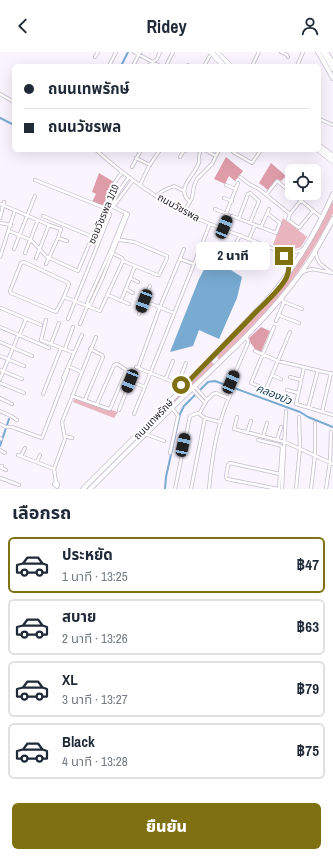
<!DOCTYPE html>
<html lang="th">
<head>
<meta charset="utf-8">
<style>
  body { margin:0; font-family:"Archivo Narrow","Noto Sans Thai",sans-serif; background:#f2f2f3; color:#1f2937; height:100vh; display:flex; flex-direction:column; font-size:15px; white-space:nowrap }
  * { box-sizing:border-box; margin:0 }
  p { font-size:13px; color:#747a83 }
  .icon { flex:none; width:22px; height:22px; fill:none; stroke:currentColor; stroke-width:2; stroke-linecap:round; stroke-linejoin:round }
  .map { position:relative; height:437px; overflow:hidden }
  .drawer { display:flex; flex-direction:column; background:#fff; flex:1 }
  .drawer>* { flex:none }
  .banner { position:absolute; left:12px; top:12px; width:309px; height:88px; border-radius:6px; box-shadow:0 4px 16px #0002; display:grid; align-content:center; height:88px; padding:0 12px; background:#fff }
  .buttons { position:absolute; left:285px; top:112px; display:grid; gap:8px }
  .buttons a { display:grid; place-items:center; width:36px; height:36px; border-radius:6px; background:#fff; box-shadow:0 4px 16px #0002; font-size:20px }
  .end { position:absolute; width:18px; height:18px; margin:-9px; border:5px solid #7f7112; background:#fff; box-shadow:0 0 0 2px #fff }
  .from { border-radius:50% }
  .bubble { position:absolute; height:28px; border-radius:6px; background:#fff; box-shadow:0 4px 16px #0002; font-size:13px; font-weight:800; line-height:28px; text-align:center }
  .car { position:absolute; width:12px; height:24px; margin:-12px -6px; border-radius:5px; box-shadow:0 0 3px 1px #0007; background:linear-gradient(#222 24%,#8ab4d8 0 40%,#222 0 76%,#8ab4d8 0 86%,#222 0) }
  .banner b { display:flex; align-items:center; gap:14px; height:38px; font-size:15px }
  .banner b+b { border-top:1px solid #e0e1e3 }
  .banner i { width:10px; height:10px; background:#1f2937 }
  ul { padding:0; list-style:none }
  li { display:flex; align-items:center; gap:12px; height:56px; margin:0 8px 6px; padding:0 4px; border:2px solid #e0e1e3; border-radius:6px }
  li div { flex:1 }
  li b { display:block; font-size:15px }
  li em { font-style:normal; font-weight:800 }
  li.active { border-color:#7f7112 }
  li>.icon { width:36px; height:36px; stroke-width:1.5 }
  h2 { padding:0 12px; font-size:18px; line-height:48px }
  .primary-button { display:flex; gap:8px; margin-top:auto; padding:8px 12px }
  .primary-button a { flex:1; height:46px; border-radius:6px; background:#7f7112; color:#fff; font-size:16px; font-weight:800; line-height:46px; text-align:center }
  header { display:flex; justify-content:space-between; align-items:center; height:52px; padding:0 12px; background:#fff; font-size:18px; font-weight:800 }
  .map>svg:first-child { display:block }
</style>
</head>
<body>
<header><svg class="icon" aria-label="back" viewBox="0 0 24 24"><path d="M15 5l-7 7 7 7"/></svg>Ridey<svg class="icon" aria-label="person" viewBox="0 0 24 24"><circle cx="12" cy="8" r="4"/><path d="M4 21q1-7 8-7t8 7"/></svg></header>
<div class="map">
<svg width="333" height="437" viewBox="0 0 333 437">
  <rect width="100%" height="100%" fill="#f9f4fe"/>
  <path fill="#e9b4bd" d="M333 147V161L331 165C316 194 298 221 278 247 261 269 240 288 221 307H218L217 302C237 282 260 261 278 239 300 210 318 180 333 147Z
    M283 166 307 185 301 195 291 198 273 193Z
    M211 309 214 312 211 316 169 355 87 437H86Z
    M75 346 118 360 114 366 73 350Z"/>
  <path fill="#de9ca8" d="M226 105 243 119 235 129 229 124 225 132 214 127Z
    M271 111 286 124 281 129 277 127 268 138 259 131Z
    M99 121 114 130 103 154 92 150 96 142 92 140Z
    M261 275 270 279 261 300 255 297 248 287Z"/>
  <path fill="#78aad2" d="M208 210H218L242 225 237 246 219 287 199 278 193 294 170 300 199 227Z"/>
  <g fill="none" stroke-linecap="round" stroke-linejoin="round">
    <path stroke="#78aad2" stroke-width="2" d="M121 14 128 0
      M0 66 14 73
      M0 394 9 367
      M165 437 166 425 180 362 184 354 208 330 215 329 300 360 308 365 333 375"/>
    <g stroke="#c3bccd" stroke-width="4">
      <path id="minor" d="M134 0 160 14
        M281 0 287 3 288 5
        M95 5 98 0
        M110 12 116 0
        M133 14 140 0
        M148 14 157 7 160 0
        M166 14 173 0
        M187 14 188 13
        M204 14 212 0
        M252 14 259 0
        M297 14 303 0
        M0 42 14 50
        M319 67 333 73
        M96 98C125 124 157 147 191 164 212 173 233 181 254 189 266 194 291 206 303 197
        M205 98 216 104
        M233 100 252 111 261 98
        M180 105 183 100 187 98
        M136 106 150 113
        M132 115 141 98
        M240 125 249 132 259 137 290 162 301 148
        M35 128 105 156
        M140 133 149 114 160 98
        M226 133 236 137
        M292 141 322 166
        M266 143 277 129 292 141
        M157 144C161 138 168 137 174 134L184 139
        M224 146 232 149
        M190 150C174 136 196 123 199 110 200 104 197 106 201 98
        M0 152 49 173
        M113 155C114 144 122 135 129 125
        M113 155 133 128
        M113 155 126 161
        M215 157 229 163 223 177
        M184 160 192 146 194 134 197 127 212 112 219 98
        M226 162 238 131
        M290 162 288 168 299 176 313 159
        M43 164 93 185
        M232 164 276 181 280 171 267 161
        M0 166 4 150
        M239 166 248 142 250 141 259 149 250 171
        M0 171 11 173
        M261 175 269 157
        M9 179 31 188 47 205 78 219 115 130 122 120
        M249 187 255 173
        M14 197 35 144
        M273 197C284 204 290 206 288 220
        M110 200 122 206 123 209 157 223H159L167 206V204L134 190 115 187
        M316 200C316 211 323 214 331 220
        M25 201 38 168
        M231 202 240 183
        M0 205 15 158
        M36 206 49 173 61 177 58 186
        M180 207 194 212
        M46 212 58 186 67 189
        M302 220 312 217 333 221
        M130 226 138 230
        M126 237 133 241
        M108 243 129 252
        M64 245 56 260 11 241 10 239 21 211 24 210 67 230 69 232 64 245 100 259 123 209
        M121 249 135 214
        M144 249 150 234
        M284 250 302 257
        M90 253 87 251 110 200 126 161
        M90 253 102 227 128 162 126 161
        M1 256 41 273
        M139 262 144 249 174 261
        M278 263 299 271
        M68 267 110 162
        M46 268 41 288 74 301
        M276 269 284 250 281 246
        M80 272 87 255
        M0 275 49 296
        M274 275 251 331 278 342
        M19 284 26 267
        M0 290 32 304
        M51 292 59 271
        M65 297 73 275
        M255 299 278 309 333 322
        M0 304 24 314
        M68 314 81 320
        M136 315 138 316 160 255 184 197
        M304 315 296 352 333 363
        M138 316 178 332 186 311
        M0 318 22 327
        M272 323 281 327
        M290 325 301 328
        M63 326 82 283
        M166 326 173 309
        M0 327 18 284
        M130 329 145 335
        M231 330 248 291V288L245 285
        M0 331 24 341
        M194 334 207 348
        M192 337 205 351
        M266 337 290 280
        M287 338 298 341
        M43 342 61 296
        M72 344 109 357H110L126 319 125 317 117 312 114 313 97 352
        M0 346 12 352
        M85 348 103 305 102 303 90 297
        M308 356 318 318
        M119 358 132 325
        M0 359 11 364 17 368
        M322 360 331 321
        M134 362 210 172
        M199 362 207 348 213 342 216 341 228 346
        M237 365 234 377 285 390 333 412
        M0 372 6 375H12L42 386 68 318
        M247 381 251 369
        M146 382 164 389
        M65 384 72 386
        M263 385 267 371
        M0 386 1 387
        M258 388 279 393 282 395 279 437
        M277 388 281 375
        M0 398 5 401
        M170 401 178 364 172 356
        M18 403 54 417
        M21 404 25 396
        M37 410 40 403
        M0 414H2
        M0 415 6 418
        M0 426 19 433
        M56 430 54 432 57 435 58 432 56 430 54 417 65 387 62 370 96 285
        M175 437 190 364 198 361 205 366 220 370
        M191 437 205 366
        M209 437C212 404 217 371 231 341
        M278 437 227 427 226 425 228 413 230 411 280 422
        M282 437 286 359
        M296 437 300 396 299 365
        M311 437 315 403V371
        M326 437 330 410 331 380"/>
    </g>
    <g stroke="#c3bccd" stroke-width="5.5">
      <path id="major" d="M318 0 333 26
        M323 0 333 17
        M326 0 333 11
        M83 437 158 362 268 247C295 215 316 181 333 142
        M90 437C121 406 152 375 183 345 224 306 267 267 300 222 313 205 323 186 333 167"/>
    </g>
    <g stroke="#c3bccd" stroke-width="6">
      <path id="highway" d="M216 0 230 14
        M319 94 331 103
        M319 98 333 109"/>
    </g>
    <use href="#minor" stroke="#fff" stroke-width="2.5"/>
    <use href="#major" stroke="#fff" stroke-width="4"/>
    <use href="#highway" stroke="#fff" stroke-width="5"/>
    <g stroke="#c3bccd" stroke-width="6" stroke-linecap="butt">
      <path id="highway-bridge" d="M211 0 224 14"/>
    </g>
    <use href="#highway-bridge" stroke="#fff" stroke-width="5"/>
  </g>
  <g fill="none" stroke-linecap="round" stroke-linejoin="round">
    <path stroke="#7f7112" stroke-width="5" d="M181 333 184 334C208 309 233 284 257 259 265 251 284 234 287 224 290 217 289 209 284 204"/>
  </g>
  <g text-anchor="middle" stroke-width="4" stroke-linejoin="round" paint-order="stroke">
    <g font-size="10" fill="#211e24" stroke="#fff">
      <text transform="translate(179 155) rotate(29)" y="4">ถนนวัชรพล</text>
      <text transform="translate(103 162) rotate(-67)" y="4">ซอยวัชรพล 1/10</text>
      <text transform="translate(153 367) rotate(-46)" y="4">ถนนเทพรักษ์</text>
    </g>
    <g font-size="11" font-style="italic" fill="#123a56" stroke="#fff">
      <text transform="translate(274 342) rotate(22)" y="4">คลองบัว</text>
    </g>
  </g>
</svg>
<div class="buttons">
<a><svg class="icon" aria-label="locate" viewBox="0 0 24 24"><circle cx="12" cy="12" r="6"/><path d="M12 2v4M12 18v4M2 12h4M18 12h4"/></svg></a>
</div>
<i class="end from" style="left:181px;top:333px"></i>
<i class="end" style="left:284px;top:204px"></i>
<div class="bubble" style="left:196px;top:190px;width:74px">2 นาที</div>
<i class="car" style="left:224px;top:175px;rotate:22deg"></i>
<i class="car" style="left:144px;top:249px;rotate:200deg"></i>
<i class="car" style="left:130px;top:329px;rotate:202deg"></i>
<i class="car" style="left:231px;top:330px;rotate:23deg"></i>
<i class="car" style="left:183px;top:393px;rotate:12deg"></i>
<div class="banner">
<b><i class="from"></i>ถนนเทพรักษ์</b>
<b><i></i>ถนนวัชรพล</b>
</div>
</div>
<section class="drawer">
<h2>เลือกรถ</h2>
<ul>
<li class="active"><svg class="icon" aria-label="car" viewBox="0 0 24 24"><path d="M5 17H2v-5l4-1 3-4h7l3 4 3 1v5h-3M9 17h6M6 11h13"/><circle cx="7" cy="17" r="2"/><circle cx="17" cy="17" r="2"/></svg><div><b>ประหยัด</b><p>1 นาที · 13:25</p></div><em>฿47</em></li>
<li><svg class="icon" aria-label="car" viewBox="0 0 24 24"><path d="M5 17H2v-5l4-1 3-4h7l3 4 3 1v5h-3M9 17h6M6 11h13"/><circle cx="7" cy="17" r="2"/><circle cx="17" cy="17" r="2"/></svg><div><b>สบาย</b><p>2 นาที · 13:26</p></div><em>฿63</em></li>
<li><svg class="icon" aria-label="car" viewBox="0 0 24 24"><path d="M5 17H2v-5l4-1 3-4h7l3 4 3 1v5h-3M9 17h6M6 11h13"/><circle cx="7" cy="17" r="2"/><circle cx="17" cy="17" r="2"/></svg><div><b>XL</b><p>3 นาที · 13:27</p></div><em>฿79</em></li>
<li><svg class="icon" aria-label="car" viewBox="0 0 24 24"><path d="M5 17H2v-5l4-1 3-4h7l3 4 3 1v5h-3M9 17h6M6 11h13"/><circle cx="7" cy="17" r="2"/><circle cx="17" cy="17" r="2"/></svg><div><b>Black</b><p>4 นาที · 13:28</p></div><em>฿75</em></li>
</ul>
<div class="primary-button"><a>ยืนยัน</a></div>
</section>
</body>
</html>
